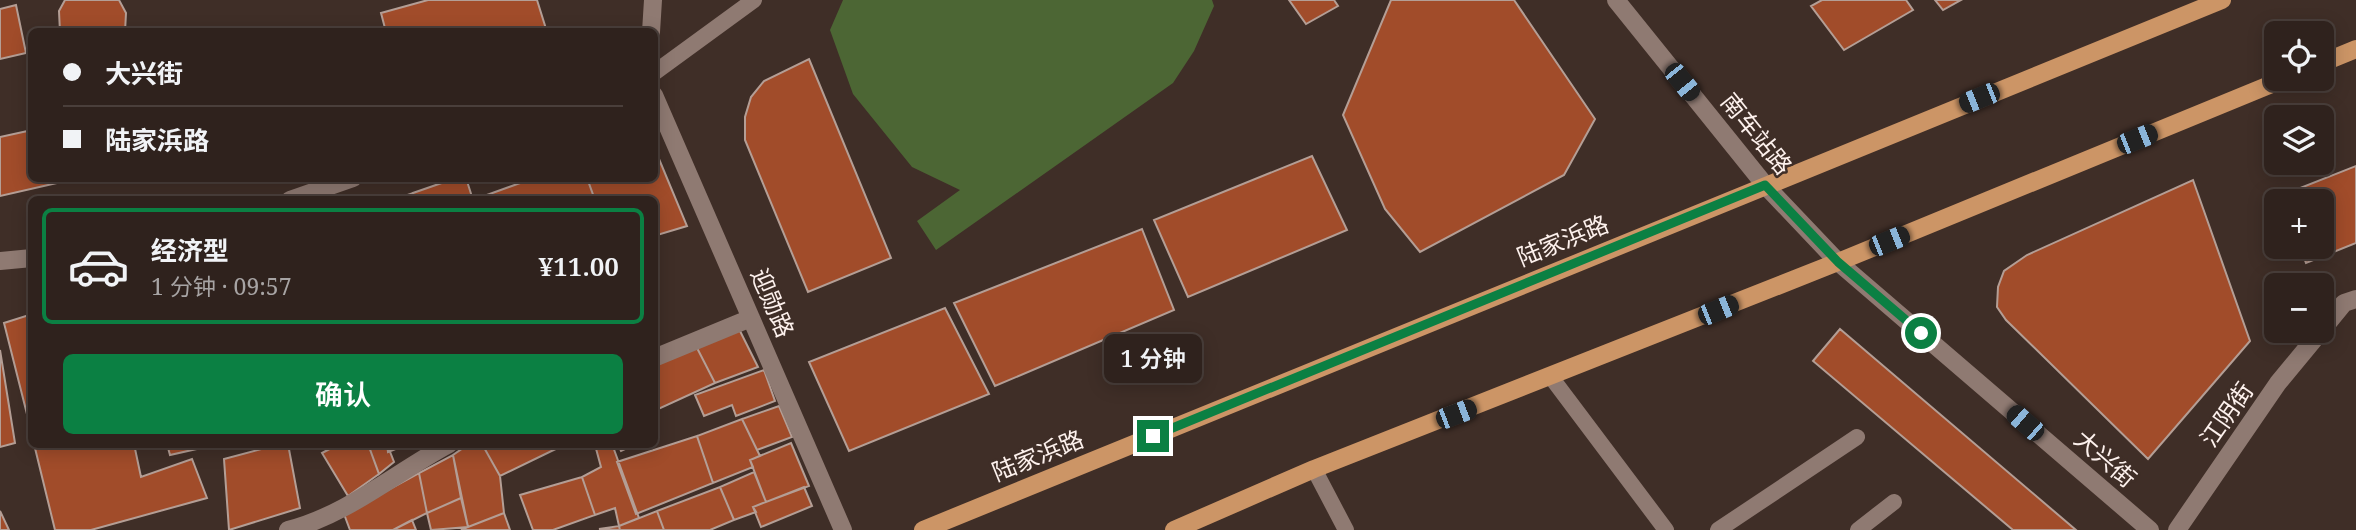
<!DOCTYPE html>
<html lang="zh">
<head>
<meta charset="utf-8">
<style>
  body { margin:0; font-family:"Noto Serif","Noto Sans SC",serif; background:#3b2f2a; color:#f1f3f6; height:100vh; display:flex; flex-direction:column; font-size:26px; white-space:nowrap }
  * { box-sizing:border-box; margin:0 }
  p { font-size:23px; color:#a7a4a4 }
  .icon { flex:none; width:38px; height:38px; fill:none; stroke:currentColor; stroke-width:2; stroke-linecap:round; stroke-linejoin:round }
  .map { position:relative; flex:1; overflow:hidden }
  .sheet { position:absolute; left:28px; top:196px; width:630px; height:252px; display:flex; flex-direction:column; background:#2f221d; border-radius:10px; box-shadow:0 4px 18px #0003,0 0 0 2px #4a3f3b }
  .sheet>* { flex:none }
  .hud { position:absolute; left:28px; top:28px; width:630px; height:154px; border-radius:10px; box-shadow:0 4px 18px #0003,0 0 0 2px #4a3f3b; display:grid; align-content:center; height:154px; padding:0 35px; background:#2f221d }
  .fabs { position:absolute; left:2264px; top:21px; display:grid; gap:14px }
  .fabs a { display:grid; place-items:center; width:70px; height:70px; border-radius:10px; background:#2f221d; box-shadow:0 4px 18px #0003,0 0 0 2px #4a3f3b; font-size:35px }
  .end { position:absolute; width:32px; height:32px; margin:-16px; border:9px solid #0b8043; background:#fff; box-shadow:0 0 0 4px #fff }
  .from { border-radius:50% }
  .bubble { position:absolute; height:49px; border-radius:10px; background:#2f221d; box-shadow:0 4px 18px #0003,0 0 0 2px #4a3f3b; font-size:23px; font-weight:600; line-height:49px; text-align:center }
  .car { position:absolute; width:21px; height:42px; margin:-21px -10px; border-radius:9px; box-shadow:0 0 5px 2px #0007; background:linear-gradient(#222 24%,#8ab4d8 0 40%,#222 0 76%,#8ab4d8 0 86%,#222 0) }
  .hud b { display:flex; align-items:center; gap:24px; height:66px; font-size:26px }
  .hud b+b { border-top:2px solid #4a3f3b }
  .hud i { width:18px; height:18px; background:#f1f3f6 }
  ul { padding:12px 0 0; list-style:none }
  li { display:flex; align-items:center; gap:21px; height:116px; margin:0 14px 10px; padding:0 21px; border:4px solid transparent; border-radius:10px }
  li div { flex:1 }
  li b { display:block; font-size:26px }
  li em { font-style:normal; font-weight:600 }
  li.selected { border-color:#0b8043 }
  li>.icon { width:63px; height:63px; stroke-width:1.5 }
  .primary-button { display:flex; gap:14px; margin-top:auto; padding:14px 35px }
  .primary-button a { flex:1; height:80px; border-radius:10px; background:#0b8043; color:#fff; font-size:28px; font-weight:600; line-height:80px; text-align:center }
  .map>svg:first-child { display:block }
</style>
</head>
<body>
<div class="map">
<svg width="2356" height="530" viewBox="0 0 2356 530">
  <rect width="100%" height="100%" fill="#3f2e27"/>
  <path fill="#4c6634" d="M843 0H1212L1214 6 1194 51 1173 83 936 250 917 221 960 190 912 167 853 94 830 30Z"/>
  <path fill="#a14c2a" stroke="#b49e95" stroke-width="2" d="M65 0H119L126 13 125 32H60L59 11Z
    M428 0H537L547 32H386L381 13Z
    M1289 0H1334L1338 6 1306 24Z
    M1391 0H1514L1595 119 1564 175 1420 252 1385 209 1343 115Z
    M1822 0H1906L1913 10 1844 50 1811 6Z
    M1935 0H1961L1943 10Z
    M16 5 26 53 0 59V9Z
    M809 59 891 258 808 292 745 140V117L751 97 764 81Z
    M32 130V178H56L57 183 0 196V137Z
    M654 147 687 226 654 236V200H595L587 178H654Z
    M1312 156 1347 230 1188 297 1154 220Z
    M2356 166V243L2306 263 2300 247H2322V201H2282L2280 196Z
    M456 178H466L473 200H415L413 193Z
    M534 178H587L595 200H473Z
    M2193 180 2250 341 2148 459 2006 320 1997 307 1998 287 2004 271 2027 255Z
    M413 193 415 200H393Z
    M1142 229 1174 310 995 386 954 303Z
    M945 308 989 394 849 451 809 362Z
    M32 314V434L4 323Z
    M738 327 758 367 715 383 696 346Z
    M1840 329 2076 530H2013L1813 361Z
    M696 346 715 383 654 411V364Z
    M0 350 15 443 0 447Z
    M764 370 775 401 736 416 732 405 704 416 695 395Z
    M779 406 792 437 757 450 742 419Z
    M742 419 760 456 750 460 753 467 713 483 697 436Z
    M697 436 713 483 636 514 617 462Z
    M791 443 809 486 766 502 750 460Z
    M34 444H134L141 477 192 459 207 498 91 530H55Z
    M167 444H219L170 455Z
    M280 444H288L300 508 229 530 224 459Z
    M339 444H368L379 474 348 496 322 453Z
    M368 444H387L394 462 379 474Z
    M387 444H408L388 452Z
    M469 444H482L500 476 504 513 468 527 453 455Z
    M482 444H566L500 476Z
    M612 444 639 518 619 526 615 508 595 515 582 477 601 467 595 445Z
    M618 444H636L621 451Z
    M453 455 461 498 427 513 419 473Z
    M754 472 766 502 753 507 756 512 734 520 720 487Z
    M419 473 427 513 393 530H350L344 514Z
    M582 477 595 515 553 530H533L520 495Z
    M720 487 734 520 710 530H664L657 511Z
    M804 487 812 506 761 527 753 507Z
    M461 498 468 527 431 530 427 513Z
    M0 511 9 530H0Z
    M657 511 664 530H620L619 526Z
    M504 513 510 530H461L468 527Z
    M412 520 416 530H393Z
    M619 526 620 530 599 529Z"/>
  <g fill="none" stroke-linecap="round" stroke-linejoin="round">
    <path stroke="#8f7a72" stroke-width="16" d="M654 73 754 0
      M1551 377 1666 530
      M1314 469 1346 530
      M1718 530 1857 437
      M1858 530 1894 502"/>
    <path stroke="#8f7a72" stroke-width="18" d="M651 32 653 0
      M654 95 843 530
      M290 200 353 178
      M0 261 32 258
      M2322 330 2344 303 2356 299
      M654 358 751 318
      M288 530C347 515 395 473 449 444
      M2177 530 2278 383 2321 331"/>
    <path stroke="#8f7a72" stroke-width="18" d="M1616 0 1765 185 1838 262 2150 530"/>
    <path stroke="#cc9566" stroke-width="18" d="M2322 63 2356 49
      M923 530 2222 0
      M1174 530 1314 469 1838 262 2284 79"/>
  </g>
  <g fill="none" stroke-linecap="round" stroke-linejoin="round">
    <path stroke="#0b8043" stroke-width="9" d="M1153 436 1765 185 1838 262 1921 333"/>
  </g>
  <g text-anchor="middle" stroke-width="5" stroke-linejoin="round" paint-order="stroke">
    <g font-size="24" fill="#fdf1ed" stroke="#3f2e27">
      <text transform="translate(1756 134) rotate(51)" y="8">南车站路</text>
      <text transform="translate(1563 241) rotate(-22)" y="8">陆家浜路</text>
      <text transform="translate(772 303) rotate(67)" y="8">迎勋路</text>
      <text transform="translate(2227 415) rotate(-55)" y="8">江阴街</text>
      <text transform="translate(1038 456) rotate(-22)" y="8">陆家浜路</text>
      <text transform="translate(2105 459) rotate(41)" y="8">大兴街</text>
    </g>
  </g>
</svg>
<div class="fabs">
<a><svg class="icon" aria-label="locate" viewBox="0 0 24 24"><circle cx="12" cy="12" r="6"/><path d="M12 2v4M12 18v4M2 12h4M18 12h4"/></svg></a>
<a><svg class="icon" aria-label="layers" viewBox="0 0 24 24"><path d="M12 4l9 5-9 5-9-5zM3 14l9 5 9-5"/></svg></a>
<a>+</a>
<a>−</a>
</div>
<i class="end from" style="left:1921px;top:333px"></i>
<i class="end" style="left:1153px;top:436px"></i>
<div class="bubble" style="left:1104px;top:334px;width:98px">1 分钟</div>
<i class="car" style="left:1682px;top:82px;rotate:141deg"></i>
<i class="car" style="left:1979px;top:98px;rotate:248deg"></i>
<i class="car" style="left:2137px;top:139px;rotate:68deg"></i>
<i class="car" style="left:1889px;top:241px;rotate:68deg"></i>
<i class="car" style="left:1718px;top:310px;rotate:68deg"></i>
<i class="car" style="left:1456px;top:414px;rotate:69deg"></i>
<i class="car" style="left:2025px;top:423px;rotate:311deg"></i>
<div class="hud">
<b><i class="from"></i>大兴街</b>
<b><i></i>陆家浜路</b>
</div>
<section class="sheet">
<ul>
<li class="selected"><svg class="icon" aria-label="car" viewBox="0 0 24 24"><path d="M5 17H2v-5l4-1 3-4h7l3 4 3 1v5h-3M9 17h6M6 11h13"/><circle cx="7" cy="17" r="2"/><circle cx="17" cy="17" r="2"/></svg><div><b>经济型</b><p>1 分钟 · 09:57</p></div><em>¥11.00</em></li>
</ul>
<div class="primary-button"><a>确认</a></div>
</section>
</div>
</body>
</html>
